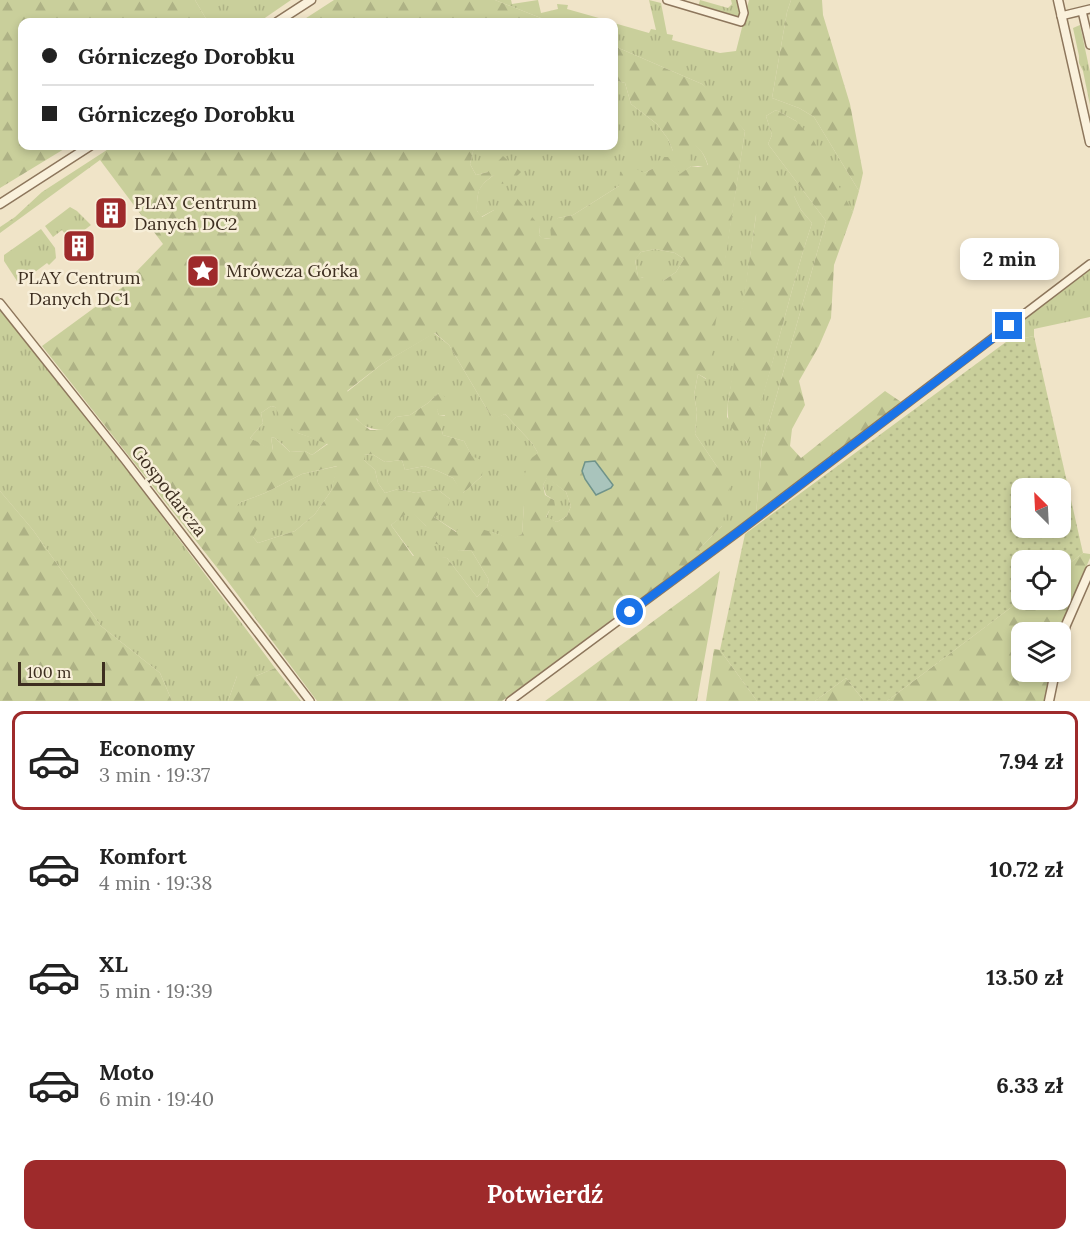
<!DOCTYPE html>
<html lang="pl">
<head>
<meta charset="utf-8">
<style>
  body { margin:0; font-family:Lora,serif; background:#f2f2f2; color:#222; height:100vh; display:flex; flex-direction:column; font-size:22px; white-space:nowrap }
  * { box-sizing:border-box; margin:0 }
  p { font-size:20px; color:#767676 }
  .icon { flex:none; width:33px; height:33px; fill:none; stroke:currentColor; stroke-width:2; stroke-linecap:round; stroke-linejoin:round }
  .map { position:relative; height:701px; overflow:hidden }
  .drawer { display:flex; flex-direction:column; background:#fff; flex:1 }
  .drawer>* { flex:none }
  .guide { position:absolute; left:18px; top:18px; width:600px; height:132px; border-radius:12px; box-shadow:0 3px 9px #0003; display:grid; align-content:center; height:132px; padding:0 24px; background:#fff }
  .needle { width:39px; rotate:336deg }
  .buttons { position:absolute; left:1011px; top:478px; display:grid; gap:12px }
  .buttons a { display:grid; place-items:center; width:60px; height:60px; border-radius:12px; background:#fff; box-shadow:0 3px 9px #0003; font-size:30px }
  .scale { position:absolute; left:18px; bottom:15px; width:87px; box-sizing:border-box; padding-left:6px; border:3px solid #3d2e20; border-top:0; font-size:16px; line-height:21px; white-space:nowrap; color:#3d2e20; -webkit-text-stroke:4px #f7eed8; paint-order:stroke }
  .end { position:absolute; width:27px; height:27px; margin:-14px; border:8px solid #1a73e8; background:#fff; box-shadow:0 0 0 3px #fff }
  .from { border-radius:50% }
  .bubble { position:absolute; height:42px; border-radius:12px; background:#fff; box-shadow:0 3px 9px #0003; font-size:20px; font-weight:800; line-height:42px; text-align:center }
  .guide b { display:flex; align-items:center; gap:21px; height:57px; font-size:22px }
  .guide b+b { border-top:2px solid #e0e0e0 }
  .guide i { width:15px; height:15px; background:#222 }
  ul { padding:10px 0 0; list-style:none }
  li { display:flex; align-items:center; gap:18px; height:99px; margin:0 12px 9px; padding:0 12px; border:3px solid transparent; border-radius:12px }
  li div { flex:1 }
  li b { display:block; font-size:22px }
  li em { font-style:normal; font-weight:800 }
  li.on { border-color:#9e2a2b }
  li>.icon { width:54px; height:54px; stroke-width:1.5 }
  .cta { display:flex; gap:12px; margin-top:auto; padding:12px 24px }
  .cta a { flex:1; height:69px; border-radius:12px; background:#9e2a2b; color:#fff; font-size:24px; font-weight:800; line-height:69px; text-align:center }
  .map>svg:first-child { display:block }
</style>
</head>
<body>
<div class="map">
<svg width="1090" height="701" viewBox="0 0 1090 701">
  <defs>
    <pattern id="grass-tufts" width="24" height="20" patternUnits="userSpaceOnUse" patternTransform="scale(1.5)"><rect width="24" height="20" fill="#c9cf9b"/><path d="M3 7l-1-3M5 7V3M7 7l1-3M15 17l-1-3M17 17v-4M19 17l1-3" fill="none" stroke="#aeb285"/></pattern>
    <pattern id="forest-firs" width="22" height="20" patternUnits="userSpaceOnUse" patternTransform="scale(1.5)"><rect width="22" height="20" fill="#c9cf9b"/><path d="M5 1l3.5 6h-7zM16 11l3.5 6h-7z" fill="#aeb285"/></pattern>
    <pattern id="garden-dots" width="8" height="8" patternUnits="userSpaceOnUse" patternTransform="scale(1.5)"><rect width="8" height="8" fill="#c9cf9b"/><path d="M2 2h.1M6 6h.1" fill="none" stroke="#aeb285" stroke-width="1.8" stroke-linecap="round"/></pattern>
  </defs>
  <rect width="100%" height="100%" fill="#f0e4c8"/>
  <path fill="url(#grass-tufts)" fill-rule="evenodd" d="M195 0H291L259 22H208Z
    M495 0H511L512 4 538 0 541 13 558 9 557 4 568 5 567 9 613 22H551Z
    M649 0 661 3 667 34 673 35 672 40 720 53 736 51 749 0H791L787 12 772 98 799 108 814 117 859 191 853 212 796 121 776 110 766 116 772 135 768 144 826 221 762 447 756 514 702 553 699 549 722 526 718 468 695 434 697 412 694 395 698 374 706 379 745 131 702 84 614 46V23L649 33 651 29 656 30ZM794 196 801 210 812 223C788 296 773 371 747 443L727 417 728 402 735 364 756 215Z
    M700 0 728 8 732 4 731 0H738L741 15 736 18 698 7Z
    M1080 25 1090 72V105L1083 71 1079 63V56L1073 28Z
    M618 81 625 83 631 104 657 124 668 139 673 151 692 143C701 148 705 156 708 166H691L680 175 668 158 652 169 619 186 573 215 558 218 551 238 543 239 539 235 540 227 494 210 481 217 477 211C477 191 478 186 494 175L513 180 488 172 476 175 470 164 474 147 614 146V83Z
    M70 207 77 211 91 225 70 241 62 230 53 237 45 226Z
    M41 229 55 248 56 258 49 265 47 263 23 281 24 283 17 281 4 261V255Z
    M655 249 675 253 684 259 676 272 663 281 638 277 635 259 641 252Z
    M1090 268V317L1034 329V336L1006 342 1014 326Z
    M0 310 128 471 275 668 256 676H237L228 701H172L160 673 101 626 33 530 0 491Z
    M434 333 449 345 488 411 494 418 505 414 532 443 538 453 524 505 522 534 512 540 492 532H457L434 517 450 499 437 489 416 493 398 489 385 493 378 483 375 470 364 460V455L372 454 385 462 402 460 405 470 424 466 438 471 453 478 463 493 482 476 464 441 443 435 441 427 445 415H439L437 411 439 393 428 403 410 415 396 417 384 430C355 429 354 415 347 392L382 364Z
    M271 406 275 407 298 433 328 443 312 455 305 451 290 452 282 444 275 438 271 437 273 451 250 438 263 423 261 413Z
    M338 466 331 491 315 514 295 531 258 543 253 537 243 513 234 507 241 502 265 493 302 474Z
    M547 477 566 492 571 506 567 516 557 522 546 518 554 500 546 495 543 485Z
    M410 510 426 526 459 551 471 550 489 580 487 587 477 597 447 558 414 556 391 525Z"/>
  <path fill="url(#forest-firs)" fill-rule="evenodd" d="M0 0H195L208 22H22V146H69L0 188Z
    M334 0H495L551 22H300Z
    M791 0H822L823 15 850 104 863 173 859 191 814 117 799 108 772 98 787 12Z
    M614 46 702 84 720 100 745 131 707 379 698 374 694 395 697 412 695 434 718 468 729 460 734 467 722 526 699 549 702 553 502 701H317L226 579 42 346 124 286 134 274 163 244 100 160 0 233V227L15 217 42 192 113 146H490L489 147H474L470 164 476 175 488 172 503 156 521 172 513 180 502 184 494 175C478 186 477 192 477 211L482 217 494 210 512 192 537 223 540 227 539 235 544 239 551 238 550 224 558 218 573 215 619 186 620 172 631 166 644 173 652 169 662 157H668L680 174 691 166 698 167 708 165C705 156 701 148 692 144L689 145V161L685 162 673 151 668 139 657 124 631 104 625 83 618 81 614 83ZM655 249 675 253 684 259 676 272 663 281 661 274H649L643 278 638 276 635 260 641 252ZM435 333 449 345 488 411 494 419 505 414 532 443 538 453 529 460 524 477V505L522 534 512 539 492 532 462 524 456 532 434 517 448 511 450 499 437 489 416 493 398 489 385 493 378 483 375 470 364 460V455L372 454 385 462 402 460 405 470 424 466 438 471 453 478 462 494 482 476 483 461 472 456 464 441 443 435 441 427 454 417 439 415 437 410 446 398 440 392 428 403 410 415 396 417 383 430H370L356 419 366 408 358 400 347 391 382 364ZM271 406 275 407 284 424 298 433 328 444 312 455 305 451 290 452 275 438 271 437 273 450 250 438 263 423 261 413ZM337 466 331 491 315 514 295 531 258 543 253 537 258 527 253 518 235 507 241 502 265 493 302 474ZM547 478 566 492 571 506 567 516 557 522 546 517 549 511 555 506 554 500 545 495 543 485ZM410 511 426 526 430 542 459 551 471 550 489 580 487 587 477 597 447 558 423 553 413 556 391 525Z
    M776 110 796 121 812 138 853 212 834 265 831 318 819 346 799 381 805 405 792 429 790 446 801 458 885 391 904 404 756 514 762 447 826 221 768 144 772 135 766 116Z
    M771 168 794 196 801 210 812 223C788 296 773 371 748 443 730 427 727 427 728 403L763 169Z
    M0 491 33 530 101 626 160 673 172 701H0Z
    M1083 553 1090 554V558L1063 621 1060 633H1022V672H1051L1044 701H887L1021 600H1060L1061 570Z
    M720 571 697 701H545L697 589Z
    M714 649 720 650 757 701H706Z
    M275 668 301 701H228L237 676H256Z
    M846 678 864 701H815Z"/>
  <path fill="url(#garden-dots)" fill-rule="evenodd" d="M1034 336 1083 553 1061 570 1060 561H1022L1021 600 887 701H864L846 678 815 701H757L720 650 745 534 1006 342ZM1022 489H1060V528H1022Z"/>
  <path fill="#a9c4bc" stroke="#6f938a" stroke-width="1.5" d="M595 461 613 485 611 488 596 495 585 479 582 471 585 462Z"/>
  <g fill="none" stroke-linecap="round" stroke-linejoin="round">
    <g stroke="#8d765c" stroke-width="10">
      <path id="minor" d="M667 0 741 22 744 13 741 0
        M1082 11 1090 45
        M1061 16 1090 9
        M0 303 125 460 310 701
        M510 701 738 532 1090 264"/>
    </g>
    <g stroke="#8d765c" stroke-width="11">
      <path id="tertiary" d="M1058 0 1090 142
        M277 22 311 0
        M0 204 90 146
        M1060 645 1066 625 1090 570
        M1049 701 1055 672"/>
    </g>
    <use href="#minor" stroke="#faf1dc" stroke-width="7"/>
    <use href="#tertiary" stroke="#faf1dc" stroke-width="8"/>
  </g>
  <g fill="none" stroke-linecap="round" stroke-linejoin="round">
    <path stroke="#1a73e8" stroke-width="8" d="M630 612 738 532 1009 326"/>
  </g>
  <defs>
    <g id="building-square" transform="scale(1.725)"><rect x="-9" y="-9" width="18" height="18" rx="4" fill="#9e2a2b" stroke="#f7eed8"/><path d="M-4-6H4V6H1V3H-1V6H-4ZM-2.5-4.3h1.7v1.8h-1.7ZM.8-4.3h1.7v1.8H.8ZM-2.5-1h1.7V.8h-1.7ZM.8-1h1.7V.8H.8Z" fill="#fff"/></g>
    <g id="sight-square" transform="scale(1.725)"><rect x="-9" y="-9" width="18" height="18" rx="4" fill="#9e2a2b" stroke="#f7eed8"/><path d="M0-6L1.8-2.2L6-1.7L2.9 1.2L3.7 5.4L0 3.3L-3.7 5.4L-2.9 1.2L-6-1.7L-1.8-2.2Z" fill="#fff"/></g>
  </defs>
  <g fill-rule="evenodd">
    <use href="#building-square" x="111" y="213"/>
    <use href="#building-square" x="79" y="246"/>
    <use href="#sight-square" x="203" y="271"/>
  </g>
  <g text-anchor="middle" stroke-width="5" stroke-linejoin="round" paint-order="stroke">
    <g font-size="18" fill="#3d2e20" stroke="#f7eed8" text-anchor="start">
      <text x="134" y="209">PLAY Centrum<tspan x="134" dy="21">Danych DC2</tspan></text>
      <text x="226" y="277">Mrówcza Górka</text>
      <text x="79" y="284" text-anchor="middle">PLAY Centrum<tspan x="79" dy="21">Danych DC1</tspan></text>
    </g>
    <g font-size="18" fill="#3d2e20" stroke="#f7eed8">
      <text transform="translate(169 491) rotate(52)" y="6">Gospodarcza</text>
    </g>
  </g>
</svg>
<div class="buttons">
<a><svg class="needle" viewBox="-14 -14 28 28"><path d="M0-13l5 13h-10z" fill="#e53935"/><path d="M0 13l5-13h-10z" fill="#767676"/></svg></a>
<a><svg class="icon" aria-label="locate" viewBox="0 0 24 24"><circle cx="12" cy="12" r="6"/><path d="M12 2v4M12 18v4M2 12h4M18 12h4"/></svg></a>
<a><svg class="icon" aria-label="layers" viewBox="0 0 24 24"><path d="M12 4l9 5-9 5-9-5zM3 14l9 5 9-5"/></svg></a>
</div>
<div class="scale">100 m</div>
<i class="end from" style="left:630px;top:612px"></i>
<i class="end" style="left:1009px;top:326px"></i>
<div class="bubble" style="left:960px;top:238px;width:99px">2 min</div>
<div class="guide">
<b><i class="from"></i>Górniczego Dorobku</b>
<b><i></i>Górniczego Dorobku</b>
</div>
</div>
<section class="drawer">
<ul>
<li class="on"><svg class="icon" aria-label="car" viewBox="0 0 24 24"><path d="M5 17H2v-5l4-1 3-4h7l3 4 3 1v5h-3M9 17h6M6 11h13"/><circle cx="7" cy="17" r="2"/><circle cx="17" cy="17" r="2"/></svg><div><b>Economy</b><p>3 min · 19:37</p></div><em>7.94 zł</em></li>
<li><svg class="icon" aria-label="car" viewBox="0 0 24 24"><path d="M5 17H2v-5l4-1 3-4h7l3 4 3 1v5h-3M9 17h6M6 11h13"/><circle cx="7" cy="17" r="2"/><circle cx="17" cy="17" r="2"/></svg><div><b>Komfort</b><p>4 min · 19:38</p></div><em>10.72 zł</em></li>
<li><svg class="icon" aria-label="car" viewBox="0 0 24 24"><path d="M5 17H2v-5l4-1 3-4h7l3 4 3 1v5h-3M9 17h6M6 11h13"/><circle cx="7" cy="17" r="2"/><circle cx="17" cy="17" r="2"/></svg><div><b>XL</b><p>5 min · 19:39</p></div><em>13.50 zł</em></li>
<li><svg class="icon" aria-label="car" viewBox="0 0 24 24"><path d="M5 17H2v-5l4-1 3-4h7l3 4 3 1v5h-3M9 17h6M6 11h13"/><circle cx="7" cy="17" r="2"/><circle cx="17" cy="17" r="2"/></svg><div><b>Moto</b><p>6 min · 19:40</p></div><em>6.33 zł</em></li>
</ul>
<div class="cta"><a>Potwierdź</a></div>
</section>
</body>
</html>
